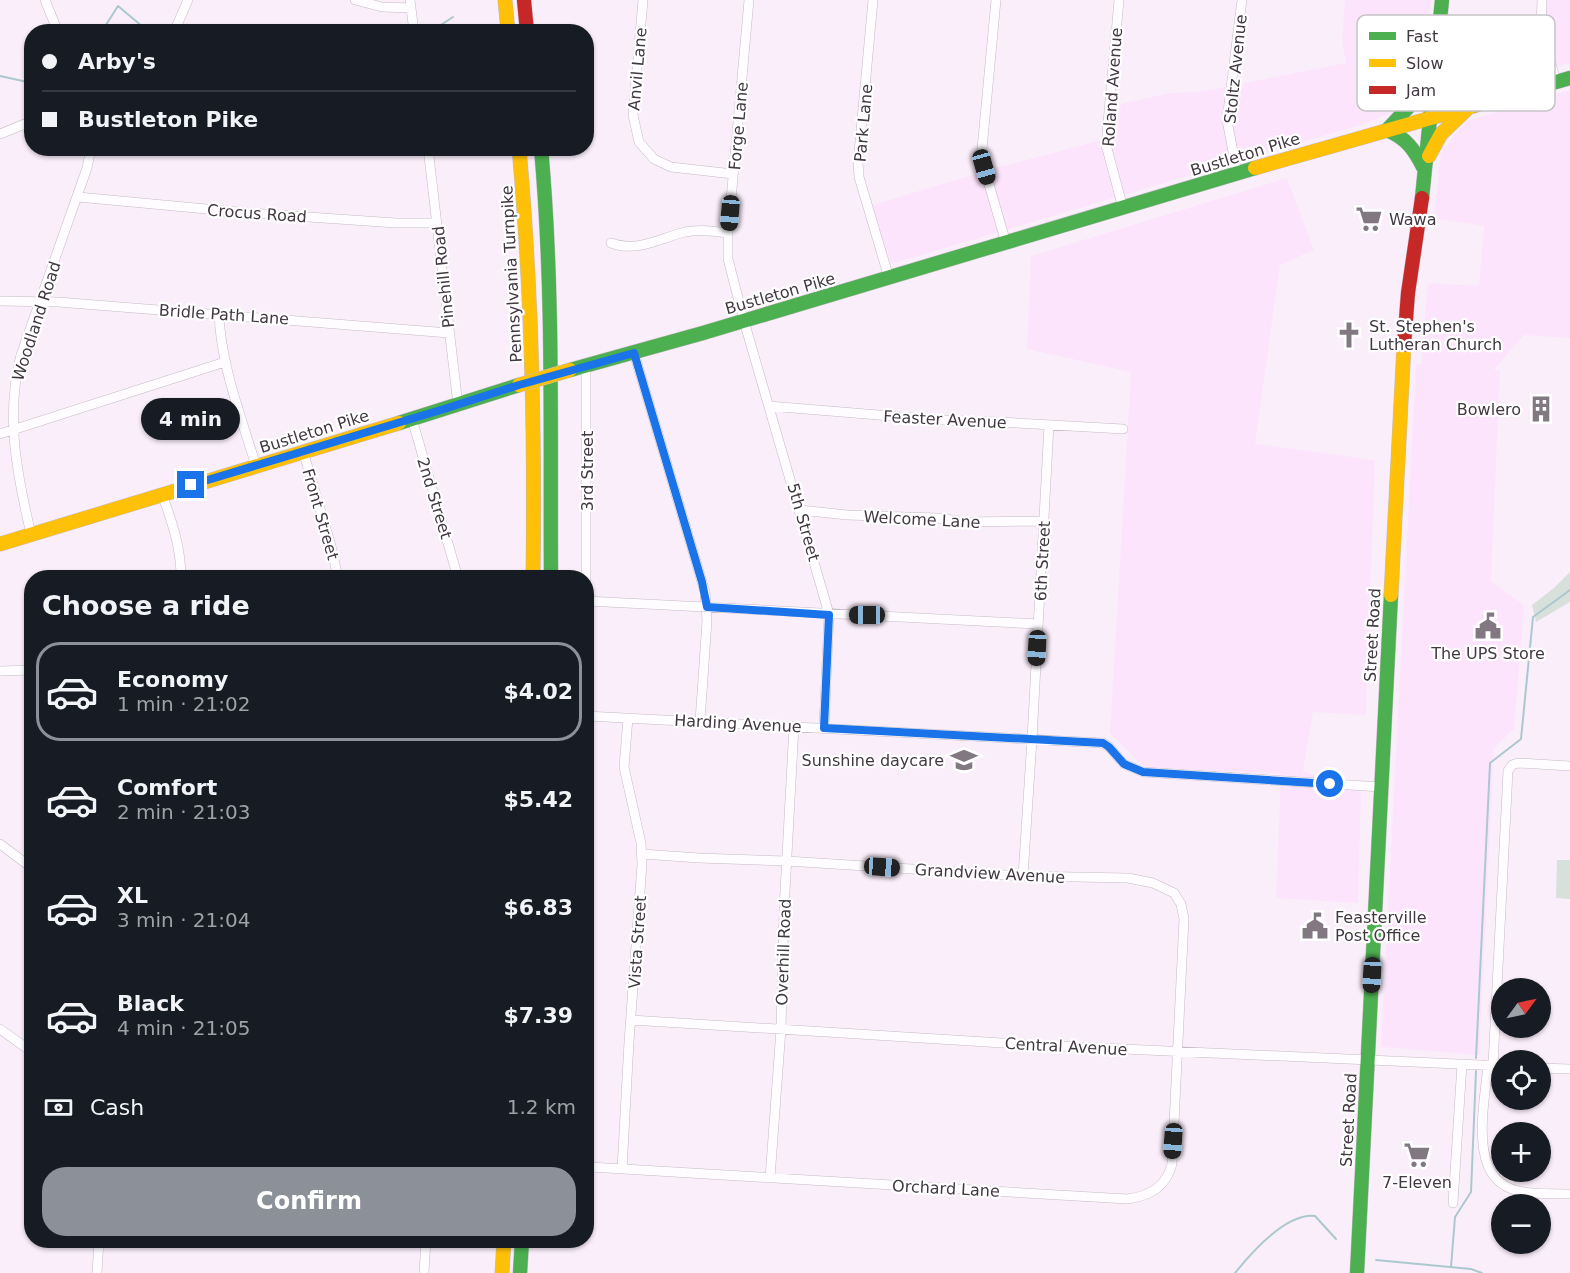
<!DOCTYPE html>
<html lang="en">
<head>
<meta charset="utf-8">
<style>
  body { margin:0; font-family:"DejaVu Sans",sans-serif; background:#20242c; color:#f1f3f6; height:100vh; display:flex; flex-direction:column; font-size:22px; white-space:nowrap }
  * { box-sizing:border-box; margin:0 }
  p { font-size:20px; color:#9ea1a6 }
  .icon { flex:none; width:33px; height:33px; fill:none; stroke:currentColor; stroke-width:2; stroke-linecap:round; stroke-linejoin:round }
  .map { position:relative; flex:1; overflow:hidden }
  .drawer { position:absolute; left:24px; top:570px; width:570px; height:678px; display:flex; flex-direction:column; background:#171b24; border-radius:24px; box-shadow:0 2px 4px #0004 }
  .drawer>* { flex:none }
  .hud { position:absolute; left:24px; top:24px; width:570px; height:132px; border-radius:24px; box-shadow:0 2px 4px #0004; display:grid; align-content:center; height:132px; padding:0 18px; background:#171b24 }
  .needle { width:39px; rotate:57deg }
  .fabs { position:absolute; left:1491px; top:978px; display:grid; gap:12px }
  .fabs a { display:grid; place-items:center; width:60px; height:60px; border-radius:50%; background:#171b24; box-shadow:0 2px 4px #0004; font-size:30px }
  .end { position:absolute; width:27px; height:27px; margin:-14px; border:8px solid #1a73e8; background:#fff; box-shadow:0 0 0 3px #fff }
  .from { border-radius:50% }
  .bubble { position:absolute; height:42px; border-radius:21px; background:#171b24; box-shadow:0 2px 4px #0004; font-size:20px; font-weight:600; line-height:42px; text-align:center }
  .car { position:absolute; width:18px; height:36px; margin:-18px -9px; border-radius:8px; box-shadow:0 0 4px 2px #0007; background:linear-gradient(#222 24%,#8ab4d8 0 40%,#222 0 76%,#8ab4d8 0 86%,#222 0) }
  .hud b { display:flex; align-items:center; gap:21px; height:57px; font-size:22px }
  .hud b+b { border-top:2px solid #363941 }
  .hud i { width:15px; height:15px; background:#f1f3f6 }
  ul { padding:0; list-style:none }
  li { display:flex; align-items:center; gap:18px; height:99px; margin:0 12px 9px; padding:0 6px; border:3px solid transparent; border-radius:24px }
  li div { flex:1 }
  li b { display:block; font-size:22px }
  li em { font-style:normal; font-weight:600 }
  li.on { border-color:#8c9099 }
  li>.icon { width:54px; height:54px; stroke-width:1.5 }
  h2 { padding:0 18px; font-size:27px; line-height:72px }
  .pay { display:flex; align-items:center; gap:15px; height:66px; padding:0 18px; font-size:22px }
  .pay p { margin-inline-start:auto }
  .button { display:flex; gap:12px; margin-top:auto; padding:12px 18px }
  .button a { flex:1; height:69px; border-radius:24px; background:#8c9099; color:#fff; font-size:24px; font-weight:600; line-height:69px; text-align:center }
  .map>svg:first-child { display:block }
</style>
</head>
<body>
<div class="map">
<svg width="1570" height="1273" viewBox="0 0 1570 1273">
  <rect width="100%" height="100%" fill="#faeefa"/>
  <path fill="#fce5fc" d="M1345 0H1431L1421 77 1415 94 1404 105 1391 113 1360 125 891 264 872 205 993 169 1113 137 1121 104 1170 93 1200 92 1346 63 1342 40Z
    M1539 0H1570V63L1461 93 1447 78 1454 24 1535 21Z
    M1570 90V338L1524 335 1494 370 1500 371 1491 581 1524 605 1514 729 1494 748 1479 1055 1381 1047 1416 364H1421L1428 283 1479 286 1484 226 1434 218 1441 152 1466 121Z
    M1287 178 1314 250 1280 265 1255 444 1375 460 1366 715 1313 712 1303 771 1361 793 1358 903 1276 898 1281 774 1144 767 1110 733 1131 372 1027 349 1031 256Z"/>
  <path fill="#d8e0dc" d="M1570 572V602L1536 622 1532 605 1554 588Z
    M1557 860H1570V899L1556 898Z"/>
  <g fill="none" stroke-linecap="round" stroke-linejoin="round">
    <path stroke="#abc8cf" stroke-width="2" d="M88 32 104 28 118 6 149 32
      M430 32 453 17
      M0 76 32 83
      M1476 1058 1490 763 1521 739 1533 617 1570 590
      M1376 1260 1471 1269 1482 1273
      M1451 1267 1455 1217 1471 1192 1476 1071
      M1235 1273C1252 1252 1286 1213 1315 1216L1336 1239"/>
    <g stroke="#c5bbc5" stroke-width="10">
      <path id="street" d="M45 0 58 32
        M355 0 382 7 411 8
        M410 0 414 32
        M643 0 633 115 639 142 654 159 671 167 733 174
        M749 0 728 233V259L744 321 829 614 824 727
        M873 0 858 163 859 177 889 278
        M996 0 982 149 984 167 1006 243
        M1119 0 1106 145 1123 208
        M1542 0 1541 27 1556 82
        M174 32 188 0
        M0 134 32 121
        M428 148 458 405
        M1237 173 1227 120 1242 0
        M78 197 249 213 396 223H437
        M611 243C636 253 660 238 685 232 699 229 714 231 728 233
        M0 301 58 302 449 333
        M219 314C221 366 241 416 256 466
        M634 353 705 592 707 621 700 721
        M586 365V578
        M769 406 939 420 1000 422 1123 429
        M412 419 458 578
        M0 434 225 362
        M303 451 331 546 338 578
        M162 494C172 522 181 547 181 578
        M800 510 847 515 937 518 967 522 1044 521
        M31 534C17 475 5 415 21 355L87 168 91 148
        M586 601 1038 624
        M0 671 32 670
        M586 716 1103 743 1109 747 1124 764 1143 772 1381 787
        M0 844 32 868
        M1023 876 1032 739 1049 425
        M631 1020 1035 1045 1502 1066
        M0 1029 32 1052
        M1488 1065C1485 1103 1466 1181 1519 1191 1535 1195 1554 1193 1570 1194
        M1493 1065 1508 771 1512 765 1518 763 1570 766
        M1540 1068 1570 1069
        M590 1167 1127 1199C1150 1196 1166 1187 1172 1164L1184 919 1181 904 1174 893 1153 883 1128 878 1023 876 787 861 699 858 642 854
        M622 1169 629 1042 642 864 641 843 624 767 628 718
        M770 1178 781 1029 784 910 794 726
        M1453 1203 1462 1064
        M97 1273 99 1240
        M424 1273 426 1240"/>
    </g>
    <g stroke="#c5bbc5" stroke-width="15">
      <path id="fast" d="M1436 72C1443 91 1451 100 1471 105
        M1473 106 1570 78
        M541 148C554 291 550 435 551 578
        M1423 167C1414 149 1406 138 1387 130L1417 98 1432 73
        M1422 198 1442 0
        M570 370 703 333 1255 168
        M399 423 519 385
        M520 1273 522 1240
        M1357 1273 1391 595"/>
    </g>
    <g stroke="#c5bbc5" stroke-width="15">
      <path id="slow" d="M505 0 508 32
        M519 148C532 291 535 434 533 578
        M1429 156 1441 134 1467 109
        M1255 168 1473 106
        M0 544 399 423
        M1391 595 1404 345
        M502 1273 504 1240"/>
    </g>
    <g stroke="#c5bbc5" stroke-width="15">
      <path id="jam" d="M524 0 527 32
        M1404 345 1408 293 1422 198"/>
    </g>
    <use href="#street" stroke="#fefcfe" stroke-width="9"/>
    <use href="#fast" stroke="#4caf50" stroke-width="14"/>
    <use href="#slow" stroke="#ffc107" stroke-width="14"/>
    <use href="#jam" stroke="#c62828" stroke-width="14"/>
    <g stroke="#c5bbc5" stroke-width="15" stroke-linecap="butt">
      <path id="slow-bridge" d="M519 385 570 370"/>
    </g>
    <use href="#slow-bridge" stroke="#ffc107" stroke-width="14"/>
  </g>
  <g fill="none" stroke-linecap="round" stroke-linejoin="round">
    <path stroke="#1a73e8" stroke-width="8" d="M191 485 444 409 519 385 634 353 702 582 707 607 829 615 824 728 1103 743 1109 747 1124 764 1143 772 1330 784"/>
  </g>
  <defs>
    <g id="supermarket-bare" transform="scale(2.07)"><path d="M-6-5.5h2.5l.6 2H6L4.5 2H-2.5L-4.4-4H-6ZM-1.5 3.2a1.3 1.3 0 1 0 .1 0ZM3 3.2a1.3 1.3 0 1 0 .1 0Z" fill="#827882" stroke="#fff" stroke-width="2.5" paint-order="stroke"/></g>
    <g id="church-bare" transform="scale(2.07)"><path d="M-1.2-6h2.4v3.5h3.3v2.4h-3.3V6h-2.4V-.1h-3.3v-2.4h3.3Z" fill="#827882" stroke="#fff" stroke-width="2.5" paint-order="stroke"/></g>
    <g id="building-bare" transform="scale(2.07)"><path d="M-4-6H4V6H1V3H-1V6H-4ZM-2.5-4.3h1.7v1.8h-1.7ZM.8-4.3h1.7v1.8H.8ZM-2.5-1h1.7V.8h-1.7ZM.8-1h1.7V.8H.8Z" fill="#827882" stroke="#fff" stroke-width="2.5" paint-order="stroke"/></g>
    <g id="civic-bare" transform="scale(2.07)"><path d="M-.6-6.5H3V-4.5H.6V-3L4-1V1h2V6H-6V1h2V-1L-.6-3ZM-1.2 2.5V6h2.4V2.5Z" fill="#827882" stroke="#fff" stroke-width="2.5" paint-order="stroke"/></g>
    <g id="school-bare" transform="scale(2.07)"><path d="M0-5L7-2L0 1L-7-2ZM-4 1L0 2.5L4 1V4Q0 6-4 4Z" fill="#827882" stroke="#fff" stroke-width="2.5" paint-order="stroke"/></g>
  </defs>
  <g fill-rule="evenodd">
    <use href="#supermarket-bare" x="1369" y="219"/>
    <use href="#church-bare" x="1349" y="335"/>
    <use href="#building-bare" x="1541" y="409"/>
    <use href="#civic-bare" x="1488" y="626"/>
    <use href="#school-bare" x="964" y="760"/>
    <use href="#civic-bare" x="1315" y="926"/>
    <use href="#supermarket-bare" x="1417" y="1155"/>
  </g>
  <g text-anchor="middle" stroke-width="4.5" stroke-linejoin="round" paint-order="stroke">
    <g font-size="16" fill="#423842" stroke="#fff">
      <text transform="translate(637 69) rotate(-85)" y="6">Anvil Lane</text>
      <text transform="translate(1235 69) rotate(-84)" y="6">Stoltz Avenue</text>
      <text transform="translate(1112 87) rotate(-86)" y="6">Roland Avenue</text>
      <text transform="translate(863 123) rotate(-85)" y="6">Park Lane</text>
      <text transform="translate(738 126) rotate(-85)" y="6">Forge Lane</text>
      <text transform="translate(1245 154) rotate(-17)" y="6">Bustleton Pike</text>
      <text transform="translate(257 213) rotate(4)" y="6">Crocus Road</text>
      <text transform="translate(511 274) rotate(-93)" y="6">Pennsylvania Turnpike</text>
      <text transform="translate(443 277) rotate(-96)" y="6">Pinehill Road</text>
      <text transform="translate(780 293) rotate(-16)" y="6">Bustleton Pike</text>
      <text transform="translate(224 314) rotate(4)" y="6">Bridle Path Lane</text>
      <text transform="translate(36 321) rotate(-72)" y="6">Woodland Road</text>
      <text transform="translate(945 419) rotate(3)" y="6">Feaster Avenue</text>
      <text transform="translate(314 431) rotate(-17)" y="6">Bustleton Pike</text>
      <text transform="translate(587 471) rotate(-90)" y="6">3rd Street</text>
      <text transform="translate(435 498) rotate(73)" y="6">2nd Street</text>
      <text transform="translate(321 514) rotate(74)" y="6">Front Street</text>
      <text transform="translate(922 519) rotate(3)" y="6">Welcome Lane</text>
      <text transform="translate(804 522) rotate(74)" y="6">5th Street</text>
      <text transform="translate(1042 561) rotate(-87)" y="6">6th Street</text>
      <text transform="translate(1372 635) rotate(-87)" y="6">Street Road</text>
      <text transform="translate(738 723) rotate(3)" y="6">Harding Avenue</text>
      <text transform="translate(990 873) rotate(3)" y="6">Grandview Avenue</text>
      <text transform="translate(637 942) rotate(-86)" y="6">Vista Street</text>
      <text transform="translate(783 952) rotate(-88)" y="6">Overhill Road</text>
      <text transform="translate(1066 1046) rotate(3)" y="6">Central Avenue</text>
      <text transform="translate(1348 1120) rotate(-87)" y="6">Street Road</text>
      <text transform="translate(946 1188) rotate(3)" y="6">Orchard Lane</text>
    </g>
    <g font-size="16" fill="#423842" stroke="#fff" text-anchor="start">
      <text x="1389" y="225">Wawa</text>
      <text x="1369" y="332">St. Stephen's<tspan x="1369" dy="18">Lutheran Church</tspan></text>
      <text x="1521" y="415" text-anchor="end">Bowlero</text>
      <text x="1488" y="659" text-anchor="middle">The UPS Store</text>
      <text x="944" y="766" text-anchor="end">Sunshine daycare</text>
      <text x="1335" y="923">Feasterville<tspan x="1335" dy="18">Post Office</tspan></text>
      <text x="1417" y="1188" text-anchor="middle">7-Eleven</text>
    </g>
  </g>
  <rect x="1357" y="15" width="198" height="96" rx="9" fill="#fff" stroke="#c6c3c6" stroke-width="1.5"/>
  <rect x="1369" y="32" width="27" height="8" fill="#4caf50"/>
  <rect x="1369" y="59" width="27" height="8" fill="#ffc107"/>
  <rect x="1369" y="86" width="27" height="8" fill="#c62828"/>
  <g font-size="16" fill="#423842">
    <text x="1406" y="42">Fast</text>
    <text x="1406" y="69">Slow</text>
    <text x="1406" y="96">Jam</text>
  </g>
</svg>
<div class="fabs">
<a><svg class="needle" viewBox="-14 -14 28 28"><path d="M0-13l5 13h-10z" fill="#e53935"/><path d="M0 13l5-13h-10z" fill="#9ea1a6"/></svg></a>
<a><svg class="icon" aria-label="locate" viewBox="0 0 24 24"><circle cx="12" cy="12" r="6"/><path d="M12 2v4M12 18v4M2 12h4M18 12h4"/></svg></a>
<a>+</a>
<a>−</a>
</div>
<i class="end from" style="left:1330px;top:784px"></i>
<i class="end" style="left:191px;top:485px"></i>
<div class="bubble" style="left:141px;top:398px;width:99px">4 min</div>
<i class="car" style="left:984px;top:167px;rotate:164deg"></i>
<i class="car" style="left:730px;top:213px;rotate:185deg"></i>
<i class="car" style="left:867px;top:615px;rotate:270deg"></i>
<i class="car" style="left:1037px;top:648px;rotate:183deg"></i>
<i class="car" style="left:882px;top:867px;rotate:94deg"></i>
<i class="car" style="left:1372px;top:975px;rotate:183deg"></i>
<i class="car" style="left:1173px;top:1141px;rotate:184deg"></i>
<div class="hud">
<b><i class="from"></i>Arby's</b>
<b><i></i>Bustleton Pike</b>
</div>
<section class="drawer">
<h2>Choose a ride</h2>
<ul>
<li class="on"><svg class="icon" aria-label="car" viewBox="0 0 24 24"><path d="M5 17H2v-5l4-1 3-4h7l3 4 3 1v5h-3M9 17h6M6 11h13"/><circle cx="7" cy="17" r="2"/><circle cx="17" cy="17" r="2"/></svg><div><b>Economy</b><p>1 min · 21:02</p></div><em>$4.02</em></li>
<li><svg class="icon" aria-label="car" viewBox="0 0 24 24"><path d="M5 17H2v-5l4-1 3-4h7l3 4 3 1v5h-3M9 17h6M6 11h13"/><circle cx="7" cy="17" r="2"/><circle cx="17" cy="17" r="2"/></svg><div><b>Comfort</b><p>2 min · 21:03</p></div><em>$5.42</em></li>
<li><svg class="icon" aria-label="car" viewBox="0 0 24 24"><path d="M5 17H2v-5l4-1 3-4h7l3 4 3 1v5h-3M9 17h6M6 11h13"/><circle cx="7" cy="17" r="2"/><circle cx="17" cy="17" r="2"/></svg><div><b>XL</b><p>3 min · 21:04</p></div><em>$6.83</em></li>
<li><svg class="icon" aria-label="car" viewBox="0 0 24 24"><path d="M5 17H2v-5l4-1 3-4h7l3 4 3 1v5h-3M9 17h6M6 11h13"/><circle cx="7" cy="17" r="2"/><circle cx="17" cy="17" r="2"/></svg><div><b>Black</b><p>4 min · 21:05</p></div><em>$7.39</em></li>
</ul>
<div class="pay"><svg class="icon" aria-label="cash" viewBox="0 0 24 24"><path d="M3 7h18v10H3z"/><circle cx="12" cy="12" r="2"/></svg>Cash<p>1.2 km</p></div>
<div class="button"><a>Confirm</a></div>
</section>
</div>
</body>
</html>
